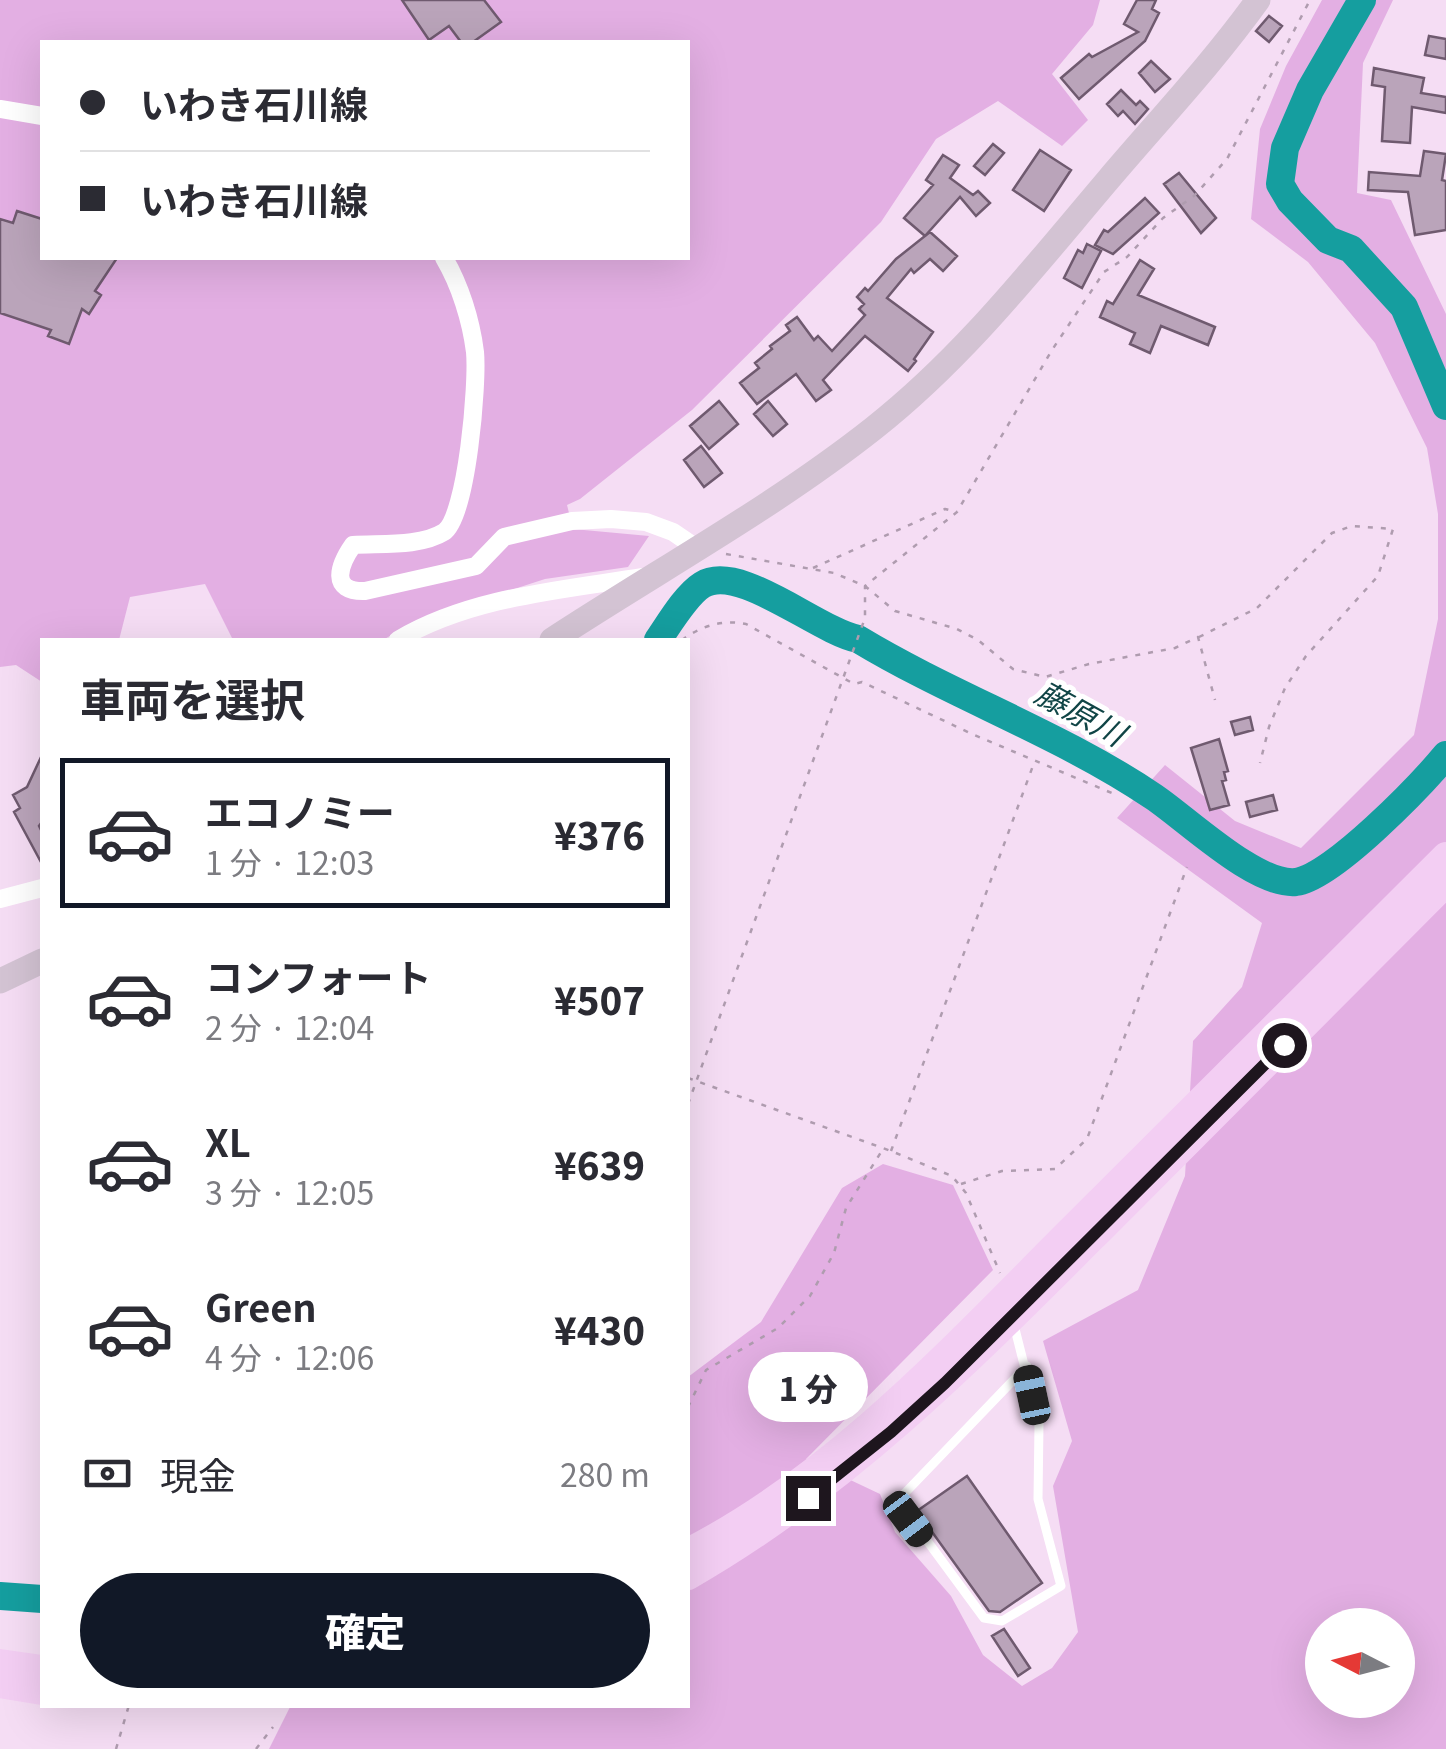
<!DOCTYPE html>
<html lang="ja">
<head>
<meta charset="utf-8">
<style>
  body { margin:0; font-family:Georgia,"Noto Sans JP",serif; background:#f7f7f7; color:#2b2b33; height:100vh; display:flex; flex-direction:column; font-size:38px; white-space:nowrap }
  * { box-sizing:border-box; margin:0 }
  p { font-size:32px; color:#7c7c81 }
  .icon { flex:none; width:55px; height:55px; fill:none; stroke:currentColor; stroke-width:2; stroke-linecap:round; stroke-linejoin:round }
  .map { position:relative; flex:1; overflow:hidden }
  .drawer { position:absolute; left:40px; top:638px; width:650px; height:1070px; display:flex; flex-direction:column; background:#fff; border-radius:0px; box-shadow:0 10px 40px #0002 }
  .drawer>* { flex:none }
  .guide { position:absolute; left:40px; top:40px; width:650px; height:220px; border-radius:0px; box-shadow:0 10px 40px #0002; display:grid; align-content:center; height:220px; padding:0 40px; background:#fff }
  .needle { width:65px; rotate:276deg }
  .buttons { position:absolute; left:1305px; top:1608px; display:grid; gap:20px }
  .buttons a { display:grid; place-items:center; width:110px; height:110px; border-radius:50%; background:#fff; box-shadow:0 10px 40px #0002; font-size:50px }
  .end { position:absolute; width:45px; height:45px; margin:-22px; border:12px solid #1e161e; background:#fff; box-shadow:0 0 0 5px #fff }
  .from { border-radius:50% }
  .bubble { position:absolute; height:70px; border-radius:35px; background:#fff; box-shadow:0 10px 40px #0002; font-size:32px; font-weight:800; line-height:70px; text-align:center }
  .car { position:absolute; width:30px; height:60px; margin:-30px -15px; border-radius:12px; box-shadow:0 0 8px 2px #0007; background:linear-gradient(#222 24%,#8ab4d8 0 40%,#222 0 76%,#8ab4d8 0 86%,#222 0) }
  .guide b { display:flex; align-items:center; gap:35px; height:95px; font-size:38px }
  .guide b+b { border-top:2px solid #e1e1e2 }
  .guide i { width:25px; height:25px; background:#2b2b33 }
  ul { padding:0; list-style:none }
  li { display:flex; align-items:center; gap:30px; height:150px; margin:0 20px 15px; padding:0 20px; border:5px solid transparent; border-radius:0px }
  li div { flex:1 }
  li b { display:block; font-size:38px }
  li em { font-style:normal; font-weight:800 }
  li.active { border-color:#111827 }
  li>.icon { width:90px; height:90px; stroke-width:1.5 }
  h2 { padding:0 40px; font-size:45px; line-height:120px }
  .pay { display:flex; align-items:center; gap:25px; height:110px; padding:0 40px; font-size:38px }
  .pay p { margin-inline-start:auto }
  .action { display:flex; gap:20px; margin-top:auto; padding:20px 40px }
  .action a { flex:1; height:115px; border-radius:60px; background:#111827; color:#fff; font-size:40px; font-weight:800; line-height:115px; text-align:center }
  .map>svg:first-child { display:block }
</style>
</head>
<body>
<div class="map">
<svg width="1446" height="1749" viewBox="0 0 1446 1749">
  <rect width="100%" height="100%" fill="#f5ddf4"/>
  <path fill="#e3afe3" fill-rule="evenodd" d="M0 0H1100L1093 25 1052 74 1088 120 1062 146 998 101 936 139 881 222 692 410 580 499 567 505 573 529 649 536 628 567 545 579 413 622 383 640H233L205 584 130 597 119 640H42V682L16 665 0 667ZM42 42H688V258H42Z
    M1322 0H1393L1363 63 1357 193 1391 200 1446 314V1749H269L291 1705H688V1377L761 1322 842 1188 883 1164 953 1185 993 1270 806 1459 880 1494 895 1532 951 1596 983 1655 1022 1686 1052 1668 1078 1632 1053 1486 1072 1441 1043 1341 1138 1290 1185 1176 1193 1041 1242 987 1262 923 1117 818 1165 765 1235 821 1301 848 1414 735 1438 619V514L1427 448 1375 343 1308 262 1251 219 1260 129 1286 66ZM1322 1625H1398V1700H1322Z"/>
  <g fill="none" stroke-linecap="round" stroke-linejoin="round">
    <path stroke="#159e9f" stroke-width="28" d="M1362 0 1310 90 1285 148 1280 184 1290 201 1328 240 1351 249 1404 307 1446 406
      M658 640C669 624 686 595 702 585 739 562 816 630 858 639 954 697 1061 734 1154 797 1188 820 1256 886 1296 882 1333 877 1421 785 1446 755
      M0 1596 42 1599"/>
  </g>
  <path fill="#baa4ba" stroke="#6f5a6f" stroke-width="2.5" d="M402 0H484L501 22 473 42H461L449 26 429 40Z
    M1137 0H1156L1152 9 1159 13 1145 41 1079 99 1061 78 1089 54 1092 57 1138 32 1124 24Z
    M1269 16 1282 26 1269 42 1256 31Z
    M1429 36 1446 39V59L1425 55Z
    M1151 61 1170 79 1155 92 1139 73Z
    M1374 68 1424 78 1421 93 1446 97V113L1412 107 1410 143 1382 141 1385 87 1372 85Z
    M1121 90 1136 105 1140 101 1148 109 1135 124 1123 111 1118 116 1107 104Z
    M993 144 1004 153 985 175 974 166Z
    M1040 150 1071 170 1044 211 1013 190Z
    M1424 151 1446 154 1442 180 1446 181V230L1415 235 1408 192 1368 190 1369 172 1420 176Z
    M943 155 959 165 950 178 973 195 978 191 990 203 976 216 960 197 925 236 930 232 957 256 943 271 930 259 914 273 911 269 887 298 933 332 914 359 916 361 908 371 865 336 823 380 831 390 816 401 796 374 757 404 740 383 759 368 755 363 772 349 770 346 790 331 786 325 797 317 814 340 818 336 832 351 865 315 859 309 864 304 857 297 865 288 868 291 896 259 925 236 904 218 933 185 926 180Z
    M1179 173 1216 218 1201 233 1164 184Z
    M1145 198 1159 213 1113 254 1095 245 1104 230 1108 232Z
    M17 211 42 219V258H117L95 291 101 295 89 314 82 309 69 344 48 336 51 330 0 313V219L13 223Z
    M1087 244 1101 251 1082 288 1064 278 1078 250 1083 253Z
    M1140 260 1154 269 1138 295 1215 327 1208 345 1161 326 1150 353 1130 344 1135 333 1100 317 1107 301 1113 304Z
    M719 401 738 424 709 449 690 426Z
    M768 401 787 424 773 436 754 414Z
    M701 446 722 473 704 487 684 460Z
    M1250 717 1253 730 1235 735 1231 722Z
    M1219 739 1228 771 1224 772 1226 780 1222 781 1229 805 1210 810 1191 748Z
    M42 755V822L39 826 42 832V864L14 812 20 808 13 795 27 787Z
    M1273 795 1277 810 1250 817 1246 802Z
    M967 1476 1042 1583 1000 1612 989 1611 917 1511Z
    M1004 1629 1030 1668 1018 1676 992 1636Z"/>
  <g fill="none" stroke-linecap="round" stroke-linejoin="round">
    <path stroke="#af9caf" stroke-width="2.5" stroke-dasharray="5 8" stroke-linecap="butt" d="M726 554 834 573 865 586 895 611 957 629 978 640 1013 669 1045 677 1089 664 1175 648 1198 637 1215 700
      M813 568 945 509 957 512
      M1199 637 1257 608 1332 533 1352 526 1393 529 1378 576 1306 656 1285 688 1269 727 1260 763
      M682 640C701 626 723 619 746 624L854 684 862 682 972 734 1114 794
      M688 1078 891 1151 952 1176 966 1193 1000 1273
      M688 1104 865 618V586L957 512 1052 350 1104 272 1127 257 1163 218 1194 196 1227 159 1310 0
      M891 1151 1034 763
      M961 1184 1002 1171 1055 1169 1087 1139 1187 867
      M688 1407 706 1370 778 1328 810 1296 834 1253 846 1208 883 1149
      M116 1749 129 1705
      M256 1749 273 1727"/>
    <path stroke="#fff" stroke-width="9" d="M1013 1321 1039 1424 1038 1499 1061 1586 1002 1621 984 1618 900 1504 904 1494 1027 1366"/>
    <path stroke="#fff" stroke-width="18" d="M0 109 42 116
      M444 258C460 285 471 320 475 352 478 382 467 517 444 532 420 547 380 543 353 545 339 565 329 592 365 591L476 566 504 537 572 521 611 519 646 522 673 532 695 547
      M398 640C470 597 562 590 643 577
      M0 899 42 888"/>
    <path stroke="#d3c3d3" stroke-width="25" d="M552 640C659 570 774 507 874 428 964 357 1034 267 1108 180 1158 121 1212 64 1258 0
      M0 981 42 961"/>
    <path stroke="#f3cef3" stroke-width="28" d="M688 1552C836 1476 953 1348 1070 1231 1195 1106 1320 981 1446 856
      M688 1576C849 1484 978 1352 1109 1221 1221 1108 1334 996 1446 883
      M0 1663 42 1669
      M0 1684 42 1691"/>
  </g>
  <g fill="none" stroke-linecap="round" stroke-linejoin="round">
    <path stroke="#1e161e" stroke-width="12" d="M808 1498 891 1432 945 1383 1284 1045"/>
  </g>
  <g text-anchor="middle" stroke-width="10" stroke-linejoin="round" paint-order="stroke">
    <g font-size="32" font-style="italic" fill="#104546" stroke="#fff">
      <text transform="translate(1080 714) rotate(29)" y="11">藤原川</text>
    </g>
  </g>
</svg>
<div class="buttons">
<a><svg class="needle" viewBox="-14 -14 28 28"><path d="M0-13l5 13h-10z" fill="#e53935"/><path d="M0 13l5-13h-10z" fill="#7c7c81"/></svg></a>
</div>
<i class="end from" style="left:1284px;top:1045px"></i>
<i class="end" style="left:808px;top:1498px"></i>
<div class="bubble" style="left:748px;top:1352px;width:120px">1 分</div>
<i class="car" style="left:1032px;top:1395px;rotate:348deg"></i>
<i class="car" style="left:908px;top:1519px;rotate:143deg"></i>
<div class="guide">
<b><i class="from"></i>いわき石川線</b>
<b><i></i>いわき石川線</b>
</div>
<section class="drawer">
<h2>車両を選択</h2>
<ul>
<li class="active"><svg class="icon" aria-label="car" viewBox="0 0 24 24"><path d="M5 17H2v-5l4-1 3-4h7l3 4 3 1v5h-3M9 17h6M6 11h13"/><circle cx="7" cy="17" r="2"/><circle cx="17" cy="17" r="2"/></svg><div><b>エコノミー</b><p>1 分 · 12:03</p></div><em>¥376</em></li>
<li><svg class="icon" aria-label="car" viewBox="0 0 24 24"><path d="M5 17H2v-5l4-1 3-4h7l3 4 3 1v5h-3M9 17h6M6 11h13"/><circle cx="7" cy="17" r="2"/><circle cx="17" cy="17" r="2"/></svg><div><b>コンフォート</b><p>2 分 · 12:04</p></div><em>¥507</em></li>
<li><svg class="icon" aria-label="car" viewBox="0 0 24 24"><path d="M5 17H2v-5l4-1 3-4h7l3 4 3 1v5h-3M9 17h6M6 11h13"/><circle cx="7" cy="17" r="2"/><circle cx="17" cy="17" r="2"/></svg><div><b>XL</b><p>3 分 · 12:05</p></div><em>¥639</em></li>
<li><svg class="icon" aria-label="car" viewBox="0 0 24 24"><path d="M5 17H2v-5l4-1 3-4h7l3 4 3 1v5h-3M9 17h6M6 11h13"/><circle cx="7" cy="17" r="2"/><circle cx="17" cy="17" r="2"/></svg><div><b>Green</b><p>4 分 · 12:06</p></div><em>¥430</em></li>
</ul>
<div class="pay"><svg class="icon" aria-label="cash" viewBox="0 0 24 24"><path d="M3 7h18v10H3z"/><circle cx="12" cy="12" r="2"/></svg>現金<p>280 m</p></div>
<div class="action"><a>確定</a></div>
</section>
</div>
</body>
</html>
